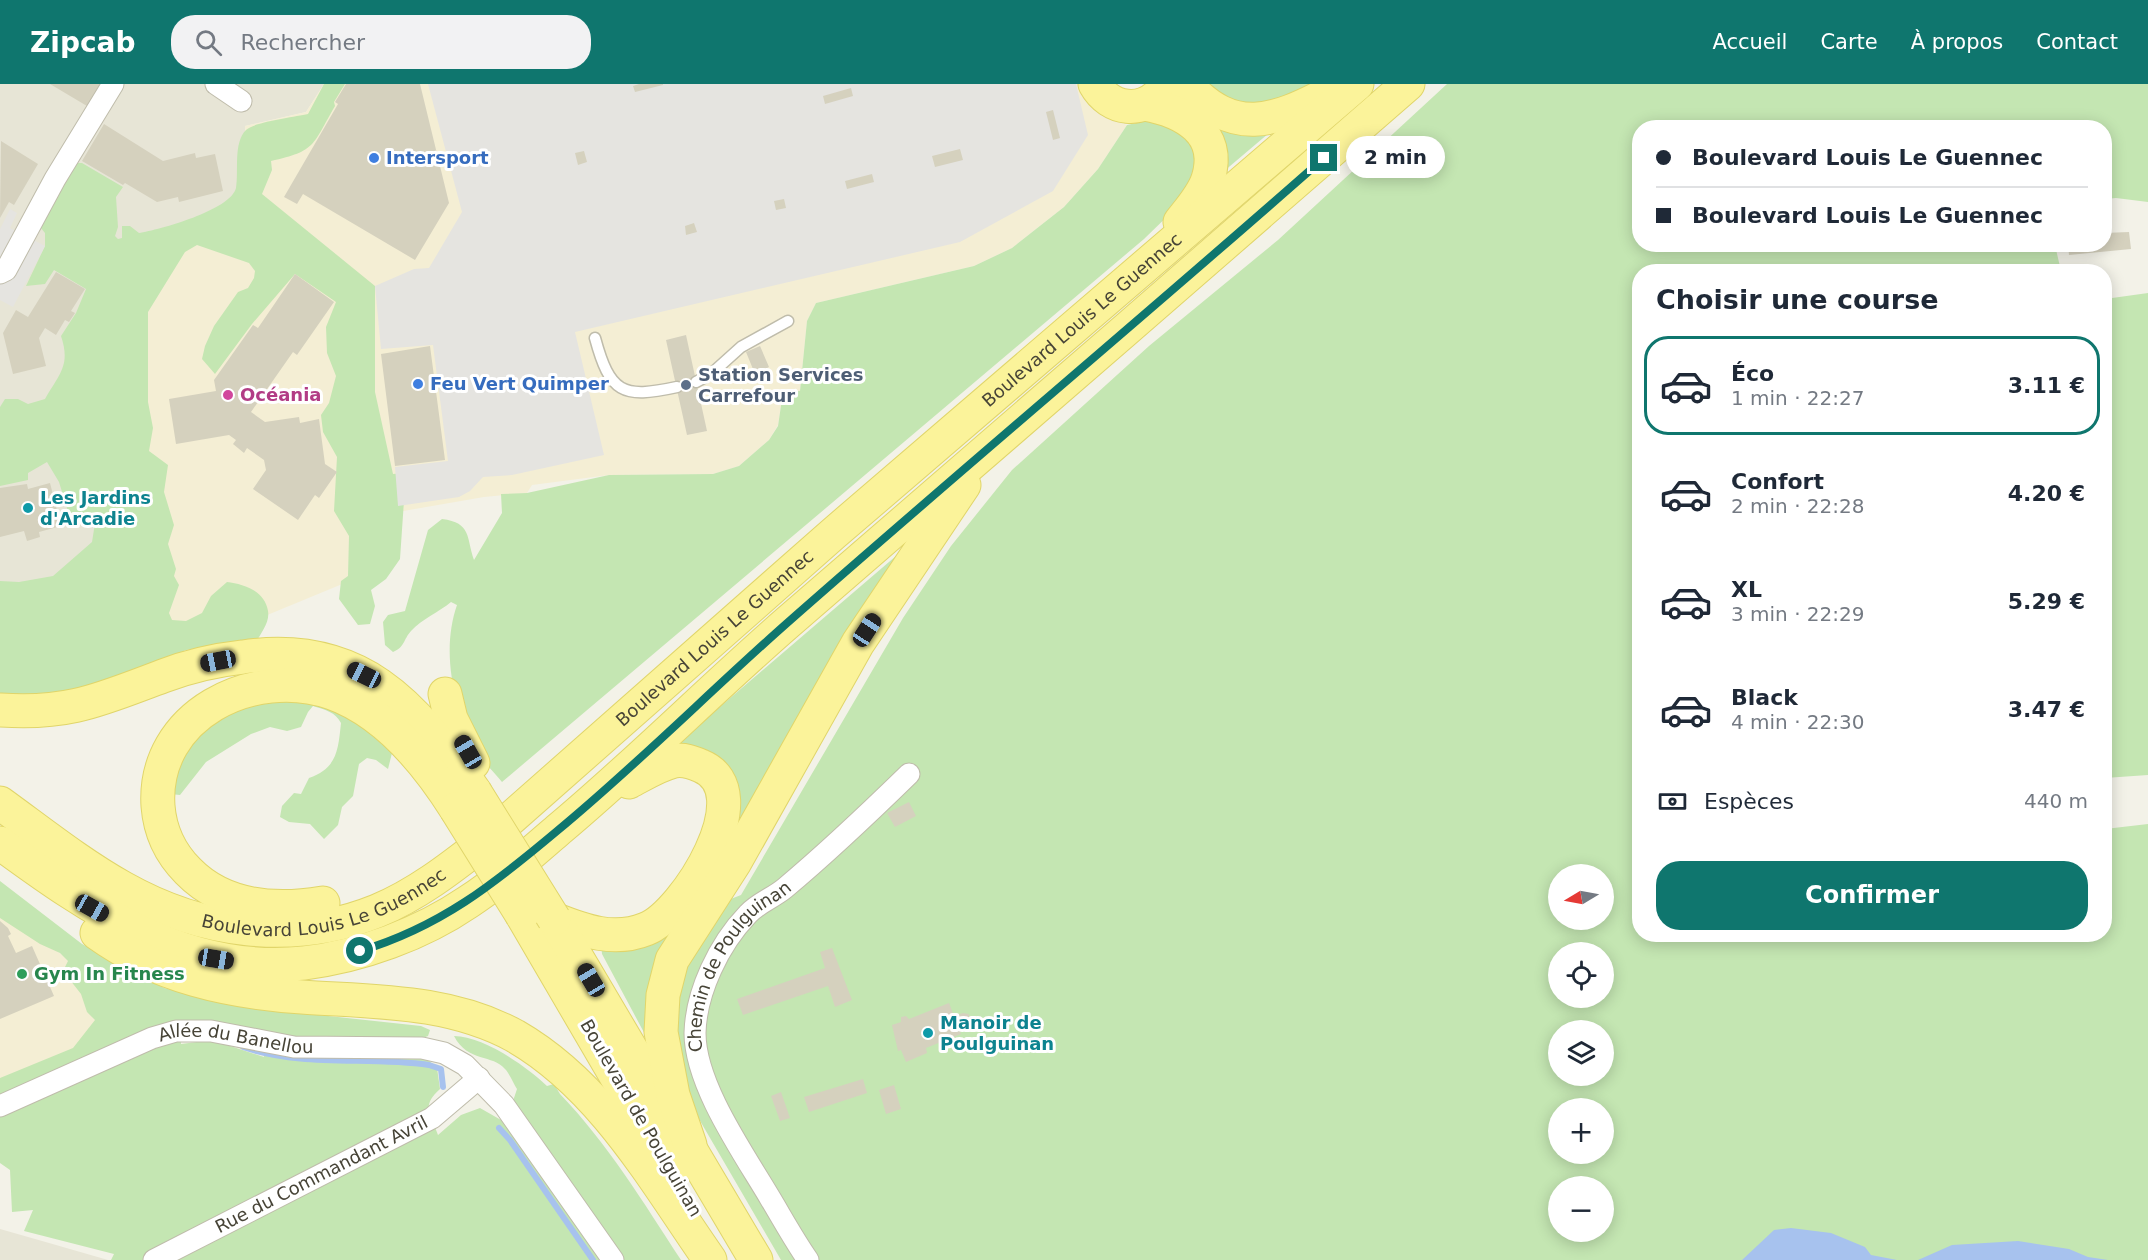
<!DOCTYPE html>
<html lang="fr">
<head>
<meta charset="utf-8">
<style>
  body { margin:0; font-family:"DejaVu Sans",sans-serif; background:#f2f2f3; color:#1f2937; height:100vh; display:flex; flex-direction:column; font-size:22px; white-space:nowrap }
  * { box-sizing:border-box; margin:0 }
  p { font-size:20px; color:#747a83 }
  .icon { flex:none; width:33px; height:33px; fill:none; stroke:currentColor; stroke-width:2; stroke-linecap:round; stroke-linejoin:round }
  .map { position:relative; flex:1; overflow:hidden }
  .details { position:absolute; left:1632px; top:180px; width:480px; height:678px; display:flex; flex-direction:column; background:#fff; border-radius:24px; box-shadow:0 3px 15px #0003 }
  .details>* { flex:none }
  .hud { position:absolute; left:1632px; top:36px; width:480px; height:132px; border-radius:24px; box-shadow:0 3px 15px #0003; display:grid; align-content:center; height:132px; padding:0 24px; background:#fff }
  .needle { width:39px; rotate:260deg }
  .fabs { position:absolute; left:1548px; top:780px; display:grid; gap:12px }
  .fabs a { display:grid; place-items:center; width:66px; height:66px; border-radius:50%; background:#fff; box-shadow:0 3px 15px #0003; font-size:30px }
  .end { position:absolute; width:27px; height:27px; margin:-14px; border:8px solid #0f766e; background:#fff; box-shadow:0 0 0 3px #fff }
  .from { border-radius:50% }
  .bubble { position:absolute; height:42px; border-radius:21px; background:#fff; box-shadow:0 3px 15px #0003; font-size:20px; font-weight:600; line-height:42px; text-align:center }
  .car { position:absolute; width:18px; height:36px; margin:-18px -9px; border-radius:8px; box-shadow:0 0 4px 2px #0007; background:linear-gradient(#222 24%,#8ab4d8 0 40%,#222 0 76%,#8ab4d8 0 86%,#222 0) }
  .hud b { display:flex; align-items:center; gap:21px; height:57px; font-size:22px }
  .hud b+b { border-top:2px solid #e0e1e3 }
  .hud i { width:15px; height:15px; background:#1f2937 }
  ul { padding:0; list-style:none }
  li { display:flex; align-items:center; gap:18px; height:99px; margin:0 12px 9px; padding:0 12px; border:3px solid transparent; border-radius:24px }
  li div { flex:1 }
  li b { display:block; font-size:22px }
  li em { font-style:normal; font-weight:600 }
  li.active { border-color:#0f766e }
  li>.icon { width:54px; height:54px; stroke-width:1.5 }
  h2 { padding:0 24px; font-size:27px; line-height:72px }
  .pay { display:flex; align-items:center; gap:15px; height:66px; padding:0 24px; font-size:22px }
  .pay p { margin-inline-start:auto }
  .button { display:flex; gap:12px; margin-top:auto; padding:12px 24px }
  .button a { flex:1; height:69px; border-radius:24px; background:#0f766e; color:#fff; font-size:24px; font-weight:600; line-height:69px; text-align:center }
  header { display:flex; align-items:center; gap:36px; box-sizing:border-box; height:84px; padding:0 30px; background:#0f766e; color:#fff }
  header strong { font-size:28px }
  nav { display:flex; gap:33px; margin-inline-start:auto; font-size:21px }
  .search { width:420px; height:54px; background:#f2f2f3; display:flex; align-items:center; gap:15px; box-sizing:border-box; padding:0 21px; border-radius:24px; color:#747a83; font-size:22px }
  .map>svg:first-child { display:block }
</style>
</head>
<body>
<header>
<strong>Zipcab</strong>
<div class="search"><svg class="icon" aria-label="search" viewBox="0 0 24 24"><circle cx="10" cy="10" r="6"/><path d="M15 15l6 6"/></svg>Rechercher</div>
<nav><a>Accueil</a><a>Carte</a><a>À propos</a><a>Contact</a></nav>
</header>
<div class="map">
<svg width="2148" height="1176" viewBox="0 0 2148 1176">
  <rect width="100%" height="100%" fill="#f3f2e8"/>
  <path fill="#e7e5d6" d="M0 0H324L306 28 245 42 248 103 153 538 0 572Z
    M0 1145 56 1161 108 1176H0Z"/>
  <path fill="#f4eed4" d="M324 0H1081L1082 7 1103 33 1127 41 1098 85 1064 123 1012 164 974 182 816 219 807 237 800 307 783 308 778 341 769 356 739 382 713 390 609 391 532 401 527 409 484 413 386 430 381 484 236 544 155 571 105 171 243 119 248 103 245 42 306 28Z
    M0 822 146 937 0 1002Z"/>
  <path fill="#c4e6b2" fill-rule="evenodd" d="M324 0H345L334 18 335 22C312 61 317 67 271 77L272 86 262 110 375 202V308L393 390 404 389 405 402 400 475 386 495 371 506 375 522 370 540 358 541 339 515 341 497 348 492 349 452 334 427 337 373 323 348 321 331 329 319 336 292 327 269 326 243 336 218 295 190 252 240 215 290 202 275 205 262 214 242 238 208 248 204 254 194 255 187 249 179 197 161 185 168 148 228V318L153 344 149 367 168 381 164 408 174 441 168 460 176 485 174 492 179 501 169 529 172 536 186 537 202 529 211 512 227 498C244 500 265 507 268 527 270 538 261 549 256 558L186 566 107 599 80 607 0 615V497L19 498 53 492 92 458 95 439 70 434 59 398 47 378 28 389V396L0 402V323L5 315H18L28 320 45 315C59 290 71 282 61 252L76 229 86 205 54 186 45 200 26 202 45 162V149L36 138 74 79H82L123 103 116 113 118 143 115 152 118 155 122 154V142H130L139 149C159 146 231 126 236 104 239 87 233 59 246 46 254 38 294 33 308 30Z
    M1192 0H1325L1246 26Z
    M1447 0H2148V118L2116 114 2105 115 2104 44H1640V160L2055 161 2061 187 1640 188V850H2104L2105 745 2148 740V1176H781L692 1023 671 960 680 888 723 818 741 811 903 534 951 462 1012 386 1149 262 1278 156ZM1558 790H1604V836H1558ZM1558 868H1604V914H1558ZM1558 946H1604V992H1558ZM1558 1024H1604V1070H1558ZM1558 1102H1604V1148H1558Z
    M1155 35 1174 36 1203 71 1178 122 1144 155 502 698C494 688 482 677 476 665 453 622 441 567 457 521L451 518C439 528 422 535 411 547 403 556 405 563 393 568L385 561 383 538 388 531 405 527 428 446 442 435C472 439 466 453 474 476L502 429 501 410 527 409 609 391 713 390 739 382 769 356 778 342 783 308 800 307 807 237 816 219 974 182 1012 164 1064 123 1098 85 1127 41Z
    M1214 35 1276 43 1223 88Z
    M2148 209V691L2105 694V215Z
    M924 448 822 609 648 956 602 870 601 859H629L734 722 668 662 693 638 708 633Z
    M315 615 360 641 392 669 388 685 376 676 367 674 359 680 353 712 342 723 338 741 324 755 310 740 289 738 280 733 282 722 294 709 301 710 309 694C337 684 338 667 341 639 335 628 326 626 313 622L308 628 301 643 287 647 270 643 251 650 206 678 180 711 170 710 187 660 235 619Z
    M0 797 82 860 164 904 236 922 421 942 430 946 428 952 415 957 368 956 375 975 425 973 437 984 440 1005C421 1022 430 1029 438 1051L461 1031 480 1024 501 1036 513 1017 517 1005C514 1000 509 989 505 985 493 970 468 979 454 952 483 952 526 982 547 1002L554 1000 560 1010C608 1060 643 1118 681 1176H111L114 1170 24 1147 33 1126 12 1128 10 1086 0 1079V994L73 964 95 936 87 928 81 910 63 887 68 877 60 869 40 860 0 834ZM208 936 262 949 264 973 212 956 181 960 180 940Z"/>
  <path fill="#e5e4e0" d="M428 0H1076L1088 51 1053 107 960 158 575 248 604 371 512 391 483 393 470 407 459 413 398 422 395 383 448 377 433 261 381 265 375 202 414 185 429 184 462 128Z
    M10 125 17 129 10 144 45 162 13 223 0 216V145Z"/>
  <path fill="#a7c2ee" d="M1791 1144 1831 1149 1865 1163 1871 1171 1897 1176H1742L1774 1146Z
    M2018 1157 2069 1165 2088 1173 2108 1176H1918L1952 1161Z"/>
  <g fill="none" stroke-linecap="round" stroke-linejoin="round">
    <path stroke="#a7c2ee" stroke-width="6" d="M243 963C307 984 365 972 429 981L441 985 443 1003
      M499 1044 510 1056 593 1176"/>
  </g>
  <path fill="#d5d1be" d="M50 0H100L87 22Z
    M346 0H420L449 119 415 176 303 110 297 120 284 113 338 20 335 18Z
    M639 0H663V1L635 8 633 2Z
    M851 4 853 12 825 20 823 12Z
    M1053 26 1060 54 1053 56 1046 28Z
    M104 40 163 77 195 69 196 74 215 70 223 107 179 118 178 113 157 118 125 99 123 101 82 77Z
    M1 57 38 80 14 121 9 118 0 134Z
    M960 65 963 76 935 83 932 72Z
    M584 67 587 78 578 81 575 69Z
    M872 90 874 98 847 105 845 97Z
    M784 115 786 124 776 126 774 117Z
    M694 139 697 148 686 151 685 142Z
    M2129 148 2131 165 2069 171 2068 160H2104V149Z
    M56 188 85 205 71 227 75 229 69 238 65 236 56 251 45 244 39 254 46 282 13 290 3 249 16 226 28 233Z
    M295 190 334 218 297 271 293 268 251 328 265 338 299 333 300 339 319 335 325 380 337 388 319 414 315 411 298 436 253 405 266 386 264 376 247 364 244 369 233 360 236 356 229 351 176 360 169 315 216 307 214 296 253 241 258 244Z
    M686 251 707 347 687 351 666 256Z
    M430 262 445 376 395 382 381 270Z
    M760 262 769 283 755 290 746 268Z
    M50 399 61 442 39 448 40 453 27 457 24 447 0 453V404L27 400 28 405Z
    M909 718 916 732 895 743 887 729Z
    M0 837 8 844 11 850 8 852 16 869 32 862 54 912 0 935Z
    M832 864 852 916 835 923 828 902 743 931 737 915 825 884 820 868Z
    M949 919 954 932 963 929 969 930V947L965 946 960 948 961 950 926 964 927 969 906 978 901 966 898 967 892 941 901 938V933L906 932 909 935Z
    M863 995 867 1009 809 1028 804 1013Z
    M894 1001 901 1025 886 1030 879 1006Z
    M781 1008 790 1034 780 1037 771 1012Z"/>
  <g fill="none" stroke-linecap="round" stroke-linejoin="round">
    <g stroke="#bfbcab" stroke-width="13">
      <path id="lane" d="M595 254C610 309 622 315 677 303
        M696 298 711 290 741 263 788 237"/>
    </g>
    <g stroke="#bfbcab" stroke-width="23">
      <g id="street">
        <path d="M216 0 241 17"/>
        <path d="M0 189 6 186 55 95 113 0"/>
        <path id="s1" d="M0 1022 152 954 176 947H211L294 963 422 964 444 969 465 981 504 1021 613 1176"/>
        <path id="s2" d="M154 1176 432 1034 479 994"/>
        <path id="s3" d="M808 1176C794 1156 782 1134 770 1114 744 1070 695 1001 695 949 696 908 719 860 748 830 758 819 773 814 785 804 828 768 869 729 909 690"/>
      </g>
    </g>
    <g stroke="#e0d56a" stroke-width="35">
      <g id="primary">
        <path d="M1095 0C1110 27 1143 30 1162 7"/>
        <path d="M1186 0C1233 53 1274 38 1329 9"/>
        <path d="M1145 20C1183 27 1223 48 1208 95 1203 111 1190 125 1180 138"/>
        <path d="M445 610 451 635 473 679"/>
        <path d="M0 626C69 631 101 615 163 592 189 582 216 576 243 573 359 556 414 620 475 708"/>
        <path id="s4" d="M0 719C40 748 80 780 123 804 201 848 293 861 377 827 416 811 451 784 484 758L833 450 1357 0"/>
        <path d="M0 759C90 825 186 892 304 879 361 872 421 850 468 818 500 797 529 771 558 746 637 680 710 606 787 539 994 359 1202 181 1408 0"/>
        <path d="M323 819C275 827 224 824 188 787 170 769 160 748 158 722 152 631 253 581 332 609 385 628 427 679 456 725"/>
        <path d="M522 831 672 1088"/>
        <path d="M554 835C584 847 614 858 646 845 685 830 762 707 701 682 692 678 684 675 674 677 658 681 644 690 629 698"/>
        <path d="M554 835 756 1176"/>
        <path d="M97 849C158 893 229 908 302 913 375 918 449 916 515 952 602 1002 654 1096 710 1176"/>
        <path d="M690 1061 673 1011 661 948 663 911 672 876 735 778 858 559 964 401"/>
      </g>
    </g>
    <use href="#lane" stroke="#fff" stroke-width="10"/>
    <use href="#street" stroke="#fff" stroke-width="21"/>
    <use href="#primary" stroke="#fbf39a" stroke-width="33"/>
    <g stroke="#e0d56a" stroke-width="35" stroke-linecap="butt">
      <path id="primary-bridge" d="M475 708 554 835
        M456 725 522 831"/>
    </g>
    <use href="#primary-bridge" stroke="#fbf39a" stroke-width="33"/>
  </g>
  <g fill="none" stroke-linecap="round" stroke-linejoin="round">
    <path stroke="#0f766e" stroke-width="8" d="M360 867C440 843 494 800 557 747 637 681 709 608 786 540 964 383 1146 231 1324 74"/>
  </g>
  <g fill="#3f7fe0" stroke="#fff" stroke-width="2">
    <circle cx="374" cy="74" r="6"/>
    <circle cx="418" cy="300" r="6"/>
  </g>
  <circle fill="#5c6f8a" stroke="#fff" stroke-width="2" cx="686" cy="301" r="6"/>
  <circle fill="#d1479c" stroke="#fff" stroke-width="2" cx="228" cy="311" r="6"/>
  <g fill="#0f9aa8" stroke="#fff" stroke-width="2">
    <circle cx="28" cy="424" r="6"/>
    <circle cx="928" cy="949" r="6"/>
  </g>
  <circle fill="#2e9e5b" stroke="#fff" stroke-width="2" cx="22" cy="890" r="6"/>
  <g text-anchor="middle" stroke-width="6" stroke-linejoin="round" paint-order="stroke">
    <g font-size="18" font-weight="bold" fill="#366cbe" stroke="#fff" text-anchor="start">
      <text x="386" y="80">Intersport</text>
      <text x="430" y="306">Feu Vert Quimper</text>
    </g>
    <g font-size="18" fill="#474437" stroke="#fff">
      <text dy="6" stroke="none"><textPath href="#s4" startOffset="1335">Boulevard Louis Le Guennec</textPath></text>
      <text dy="6" stroke="none"><textPath href="#s4" startOffset="849">Boulevard Louis Le Guennec</textPath></text>
      <text dy="6" stroke="none"><textPath href="#s4" startOffset="363">Boulevard Louis Le Guennec</textPath></text>
      <text dy="6" stroke="none"><textPath href="#s3" startOffset="338">Chemin de Poulguinan</textPath></text>
      <text dy="6" stroke="none"><textPath href="#s1" startOffset="252">Allée du Banellou</textPath></text>
      <text transform="translate(641 1034) rotate(60)" y="6">Boulevard de Poulguinan</text>
      <text dy="6" stroke="none"><textPath href="#s2" startOffset="188">Rue du Commandant Avril</textPath></text>
    </g>
    <g font-size="18" font-weight="bold" fill="#4e5e75" stroke="#fff" text-anchor="start">
      <text x="698" y="297">Station Services<tspan x="698" dy="21">Carrefour</tspan></text>
    </g>
    <g font-size="18" font-weight="bold" fill="#b23c85" stroke="#fff" text-anchor="start">
      <text x="240" y="317">Océania</text>
    </g>
    <g font-size="18" font-weight="bold" fill="#0d838f" stroke="#fff" text-anchor="start">
      <text x="40" y="420">Les Jardins<tspan x="40" dy="21">d'Arcadie</tspan></text>
      <text x="940" y="945">Manoir de<tspan x="940" dy="21">Poulguinan</tspan></text>
    </g>
    <g font-size="18" font-weight="bold" fill="#27864d" stroke="#fff" text-anchor="start">
      <text x="34" y="896">Gym In Fitness</text>
    </g>
  </g>
</svg>
<div class="fabs">
<a><svg class="needle" viewBox="-14 -14 28 28"><path d="M0-13l5 13h-10z" fill="#e53935"/><path d="M0 13l5-13h-10z" fill="#747a83"/></svg></a>
<a><svg class="icon" aria-label="locate" viewBox="0 0 24 24"><circle cx="12" cy="12" r="6"/><path d="M12 2v4M12 18v4M2 12h4M18 12h4"/></svg></a>
<a><svg class="icon" aria-label="layers" viewBox="0 0 24 24"><path d="M12 4l9 5-9 5-9-5zM3 14l9 5 9-5"/></svg></a>
<a>+</a>
<a>−</a>
</div>
<i class="end from" style="left:360px;top:867px"></i>
<i class="end" style="left:1324px;top:74px"></i>
<div class="bubble" style="left:1346px;top:52px;width:99px">2 min</div>
<i class="car" style="left:867px;top:546px;rotate:33deg"></i>
<i class="car" style="left:218px;top:577px;rotate:259deg"></i>
<i class="car" style="left:364px;top:591px;rotate:296deg"></i>
<i class="car" style="left:468px;top:668px;rotate:330deg"></i>
<i class="car" style="left:92px;top:824px;rotate:119deg"></i>
<i class="car" style="left:216px;top:875px;rotate:99deg"></i>
<i class="car" style="left:591px;top:896px;rotate:329deg"></i>
<div class="hud">
<b><i class="from"></i>Boulevard Louis Le Guennec</b>
<b><i></i>Boulevard Louis Le Guennec</b>
</div>
<section class="details">
<h2>Choisir une course</h2>
<ul>
<li class="active"><svg class="icon" aria-label="car" viewBox="0 0 24 24"><path d="M5 17H2v-5l4-1 3-4h7l3 4 3 1v5h-3M9 17h6M6 11h13"/><circle cx="7" cy="17" r="2"/><circle cx="17" cy="17" r="2"/></svg><div><b>Éco</b><p>1 min · 22:27</p></div><em>3.11 €</em></li>
<li><svg class="icon" aria-label="car" viewBox="0 0 24 24"><path d="M5 17H2v-5l4-1 3-4h7l3 4 3 1v5h-3M9 17h6M6 11h13"/><circle cx="7" cy="17" r="2"/><circle cx="17" cy="17" r="2"/></svg><div><b>Confort</b><p>2 min · 22:28</p></div><em>4.20 €</em></li>
<li><svg class="icon" aria-label="car" viewBox="0 0 24 24"><path d="M5 17H2v-5l4-1 3-4h7l3 4 3 1v5h-3M9 17h6M6 11h13"/><circle cx="7" cy="17" r="2"/><circle cx="17" cy="17" r="2"/></svg><div><b>XL</b><p>3 min · 22:29</p></div><em>5.29 €</em></li>
<li><svg class="icon" aria-label="car" viewBox="0 0 24 24"><path d="M5 17H2v-5l4-1 3-4h7l3 4 3 1v5h-3M9 17h6M6 11h13"/><circle cx="7" cy="17" r="2"/><circle cx="17" cy="17" r="2"/></svg><div><b>Black</b><p>4 min · 22:30</p></div><em>3.47 €</em></li>
</ul>
<div class="pay"><svg class="icon" aria-label="cash" viewBox="0 0 24 24"><path d="M3 7h18v10H3z"/><circle cx="12" cy="12" r="2"/></svg>Espèces<p>440 m</p></div>
<div class="button"><a>Confirmer</a></div>
</section>
</div>
</body>
</html>
